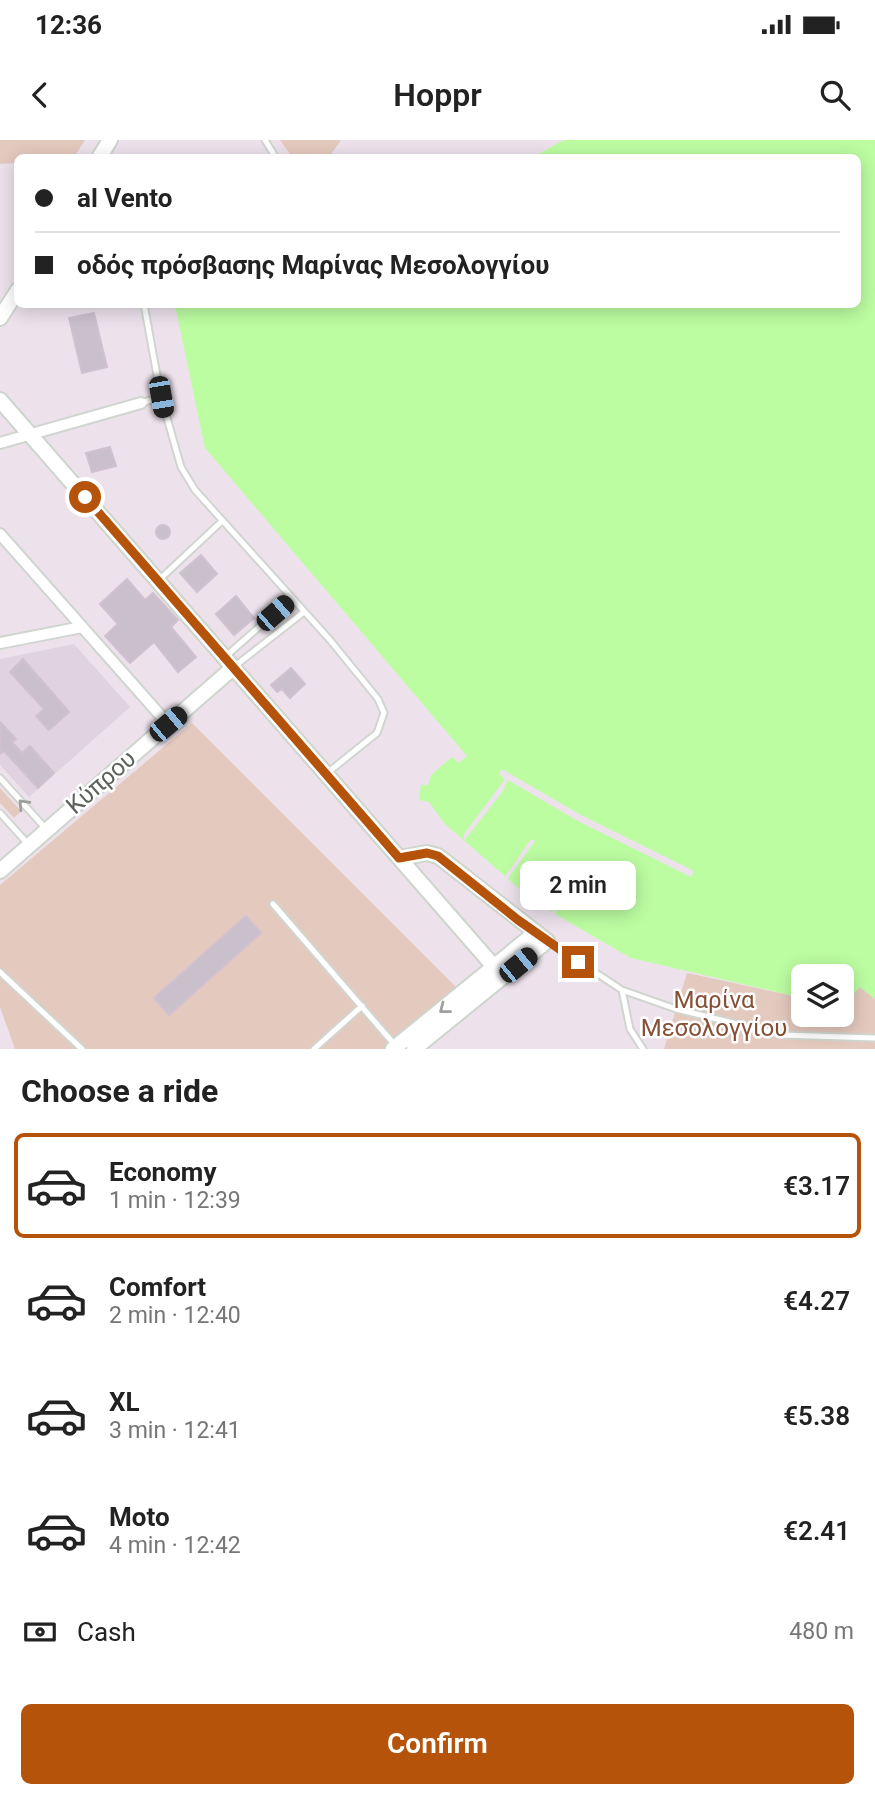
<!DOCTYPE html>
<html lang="en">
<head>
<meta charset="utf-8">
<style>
  body { margin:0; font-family:Roboto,sans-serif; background:#f6f6f6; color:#222; height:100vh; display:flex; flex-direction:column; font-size:26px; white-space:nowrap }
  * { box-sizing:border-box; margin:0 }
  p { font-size:23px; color:#767676 }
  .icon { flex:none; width:38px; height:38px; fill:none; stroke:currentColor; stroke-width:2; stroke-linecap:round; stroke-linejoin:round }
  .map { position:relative; height:909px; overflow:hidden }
  .panel { display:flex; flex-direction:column; background:#fff; flex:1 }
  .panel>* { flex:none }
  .hud { position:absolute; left:14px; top:14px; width:847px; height:154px; border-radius:10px; box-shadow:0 4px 18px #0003; display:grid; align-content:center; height:154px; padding:0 21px; background:#fff }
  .buttons { position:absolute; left:791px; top:824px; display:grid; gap:14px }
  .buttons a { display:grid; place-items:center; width:63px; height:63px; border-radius:10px; background:#fff; box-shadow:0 4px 18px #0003; font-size:35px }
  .end { position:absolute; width:32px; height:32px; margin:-16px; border:9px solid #b45309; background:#fff; box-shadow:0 0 0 4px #fff }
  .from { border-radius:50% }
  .bubble { position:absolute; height:49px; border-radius:10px; background:#fff; box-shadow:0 4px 18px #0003; font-size:23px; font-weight:600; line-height:49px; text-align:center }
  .car { position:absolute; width:21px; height:42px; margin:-21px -10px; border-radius:9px; box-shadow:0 0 5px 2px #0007; background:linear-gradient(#222 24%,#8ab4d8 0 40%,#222 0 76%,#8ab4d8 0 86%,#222 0) }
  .hud b { display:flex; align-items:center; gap:24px; height:66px; font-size:26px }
  .hud b+b { border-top:2px solid #e0e0e0 }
  .hud i { width:18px; height:18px; background:#222 }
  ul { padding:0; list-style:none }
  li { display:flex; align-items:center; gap:21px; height:105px; margin:0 14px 10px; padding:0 7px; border:4px solid transparent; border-radius:10px }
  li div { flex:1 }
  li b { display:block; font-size:26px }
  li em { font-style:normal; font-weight:600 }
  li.active { border-color:#b45309 }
  li>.icon { width:63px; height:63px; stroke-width:1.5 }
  h2 { padding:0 21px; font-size:32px; line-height:84px }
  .pay { display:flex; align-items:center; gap:18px; height:77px; padding:0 21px; font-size:26px }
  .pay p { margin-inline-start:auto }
  .button { display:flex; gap:14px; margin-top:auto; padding:14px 21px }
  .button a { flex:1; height:80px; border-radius:10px; background:#b45309; color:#fff; font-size:28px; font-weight:600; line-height:80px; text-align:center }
  .status { display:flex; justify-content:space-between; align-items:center; height:49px; padding:0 35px; background:#fff; direction:ltr }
  .status svg { height:19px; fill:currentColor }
  header { display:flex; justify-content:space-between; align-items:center; height:91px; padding:0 21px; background:#fff; font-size:32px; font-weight:600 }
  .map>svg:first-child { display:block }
</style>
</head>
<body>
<div class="status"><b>12:36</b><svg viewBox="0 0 49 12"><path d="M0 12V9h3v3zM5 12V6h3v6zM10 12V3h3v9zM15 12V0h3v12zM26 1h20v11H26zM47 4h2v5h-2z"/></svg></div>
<header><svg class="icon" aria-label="back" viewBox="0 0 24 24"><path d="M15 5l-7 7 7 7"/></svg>Hoppr<svg class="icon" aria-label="search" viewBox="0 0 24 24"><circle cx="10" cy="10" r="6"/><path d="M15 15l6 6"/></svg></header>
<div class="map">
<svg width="875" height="909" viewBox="0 0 875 909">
  <rect width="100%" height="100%" fill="#ede2ec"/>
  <path fill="#e0d3df" d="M74 504 130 567 29 657 0 625V519Z"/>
  <path fill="#e4c9be" d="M0 0H85L74 17 18 18 17 23 0 24Z
    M280 0H341L329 17 290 14Z
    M192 583 459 850 386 909H15L0 867V745Z
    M0 648 21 671 14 678 0 663Z
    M687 833 803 858V875H842V864L860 847 875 859V909H664Z"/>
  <path fill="#bcfda1" d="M564 0H875V859L860 847 843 865 842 836H803V858L631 818 536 763 444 683 429 662 419 660 421 644 428 646 431 635 452 617 459 623 467 616 205 308 175 165 858 164V18L533 17Z"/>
  <path fill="#ede2ec" d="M502 629 579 674 694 731 691 737 576 680 508 640 503 651 464 701V694L505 639 499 634Z
    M531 699 535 701 507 740 504 738Z
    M574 726 579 728 555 774 552 773Z"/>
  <path fill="#cac0cb" stroke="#d1c0d1" stroke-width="2" d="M94 173 107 227 82 233 69 178Z
    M110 307 116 326 92 332 86 313Z
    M156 392a7 7 0 1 1 14 0a7 7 0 1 1-14 0Z
    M201 415 217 434 197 452 180 433Z
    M127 439 145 460 153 453 178 480 171 487 196 517 178 532 154 502 130 523 105 496 118 484 100 464Z
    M236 456 254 478 234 495 216 474Z
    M23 519 69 572 49 590 36 576 44 569 10 532Z
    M291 528 305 544 290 558 282 549 277 552 271 545Z
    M0 582 16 599 12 602 22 613 30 606 54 633 38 648 4 611 0 614Z
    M246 776 261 793 169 875 154 858Z"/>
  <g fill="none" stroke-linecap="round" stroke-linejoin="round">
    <g stroke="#d0d6cf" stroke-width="9">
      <path id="lane" d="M265 0 276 18
        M161 257 181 327 195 350 330 500 378 559 384 573 377 593 326 634
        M141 263 161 257 144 164
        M158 441 222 381
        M226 516 292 458
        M235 526 304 472
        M0 638 47 690
        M0 673 28 704
        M273 764 394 904
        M549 802 622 850 676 869 782 895 875 898
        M0 832 82 909
        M622 850 630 889 643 909
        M314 909 362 866"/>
    </g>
    <g stroke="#d0d6cf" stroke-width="14">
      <path id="street" d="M0 303 141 263
        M0 394 168 584
        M0 503 82 487"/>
    </g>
    <g stroke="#cdd5cc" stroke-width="18">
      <path id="secondary" d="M99 18 110 0
        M0 178 18 150
        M0 260 503 837
        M399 718 427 713 438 716 547 801 414 909
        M0 731 234 527
        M393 909 535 793"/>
    </g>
    <use href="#lane" stroke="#fff" stroke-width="5"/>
    <use href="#street" stroke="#fff" stroke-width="10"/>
    <use href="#secondary" stroke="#fff" stroke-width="14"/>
  </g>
  <defs><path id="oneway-chevron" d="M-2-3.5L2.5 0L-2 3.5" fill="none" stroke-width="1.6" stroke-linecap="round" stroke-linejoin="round" transform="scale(1.75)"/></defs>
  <g stroke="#9da19c">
    <use href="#oneway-chevron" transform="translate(23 664) rotate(-133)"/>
    <use href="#oneway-chevron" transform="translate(444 869) rotate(142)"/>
  </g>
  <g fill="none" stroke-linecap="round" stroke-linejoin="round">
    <path stroke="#b45309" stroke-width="9" d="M85 357 399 718 427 713 438 716 518 780 578 822"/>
  </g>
  <g text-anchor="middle" stroke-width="5" stroke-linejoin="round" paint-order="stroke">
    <g font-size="24" fill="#5c625a" stroke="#fff">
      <text transform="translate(101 642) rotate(-41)" y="8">Κύπρου</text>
    </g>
    <g font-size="24" fill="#855036" stroke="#fff">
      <text x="714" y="868">Μαρίνα<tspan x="714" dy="28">Μεσολογγίου</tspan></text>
    </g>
  </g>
</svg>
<div class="buttons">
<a><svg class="icon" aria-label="layers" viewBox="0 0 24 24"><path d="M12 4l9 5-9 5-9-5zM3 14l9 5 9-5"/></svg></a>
</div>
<i class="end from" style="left:85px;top:357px"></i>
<i class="end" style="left:578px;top:822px"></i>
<div class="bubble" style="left:520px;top:721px;width:116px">2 min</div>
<i class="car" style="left:161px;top:257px;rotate:170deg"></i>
<i class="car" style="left:275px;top:473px;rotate:49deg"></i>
<i class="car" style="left:168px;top:584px;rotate:50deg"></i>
<i class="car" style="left:518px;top:825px;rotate:51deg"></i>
<div class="hud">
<b><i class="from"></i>al Vento</b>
<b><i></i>οδός πρόσβασης Μαρίνας Μεσολογγίου</b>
</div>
</div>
<section class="panel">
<h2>Choose a ride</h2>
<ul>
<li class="active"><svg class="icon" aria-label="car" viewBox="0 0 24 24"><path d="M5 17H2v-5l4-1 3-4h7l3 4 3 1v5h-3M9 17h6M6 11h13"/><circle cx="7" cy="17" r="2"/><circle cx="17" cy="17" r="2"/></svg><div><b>Economy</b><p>1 min · 12:39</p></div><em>€3.17</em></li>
<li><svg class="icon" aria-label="car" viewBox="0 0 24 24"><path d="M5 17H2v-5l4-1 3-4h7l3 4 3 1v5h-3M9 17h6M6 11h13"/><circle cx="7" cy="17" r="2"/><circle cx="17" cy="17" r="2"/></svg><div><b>Comfort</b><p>2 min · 12:40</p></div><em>€4.27</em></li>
<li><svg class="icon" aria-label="car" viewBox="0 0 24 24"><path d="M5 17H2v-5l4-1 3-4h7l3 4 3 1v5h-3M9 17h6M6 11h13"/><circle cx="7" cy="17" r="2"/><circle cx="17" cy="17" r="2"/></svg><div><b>XL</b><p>3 min · 12:41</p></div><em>€5.38</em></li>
<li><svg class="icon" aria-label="car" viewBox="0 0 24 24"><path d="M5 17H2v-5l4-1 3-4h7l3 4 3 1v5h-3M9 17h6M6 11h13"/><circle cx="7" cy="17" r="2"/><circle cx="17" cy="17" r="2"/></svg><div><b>Moto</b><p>4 min · 12:42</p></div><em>€2.41</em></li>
</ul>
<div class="pay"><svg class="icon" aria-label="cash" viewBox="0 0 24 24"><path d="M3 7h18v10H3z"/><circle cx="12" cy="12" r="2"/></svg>Cash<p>480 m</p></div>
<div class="button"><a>Confirm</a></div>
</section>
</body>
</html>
